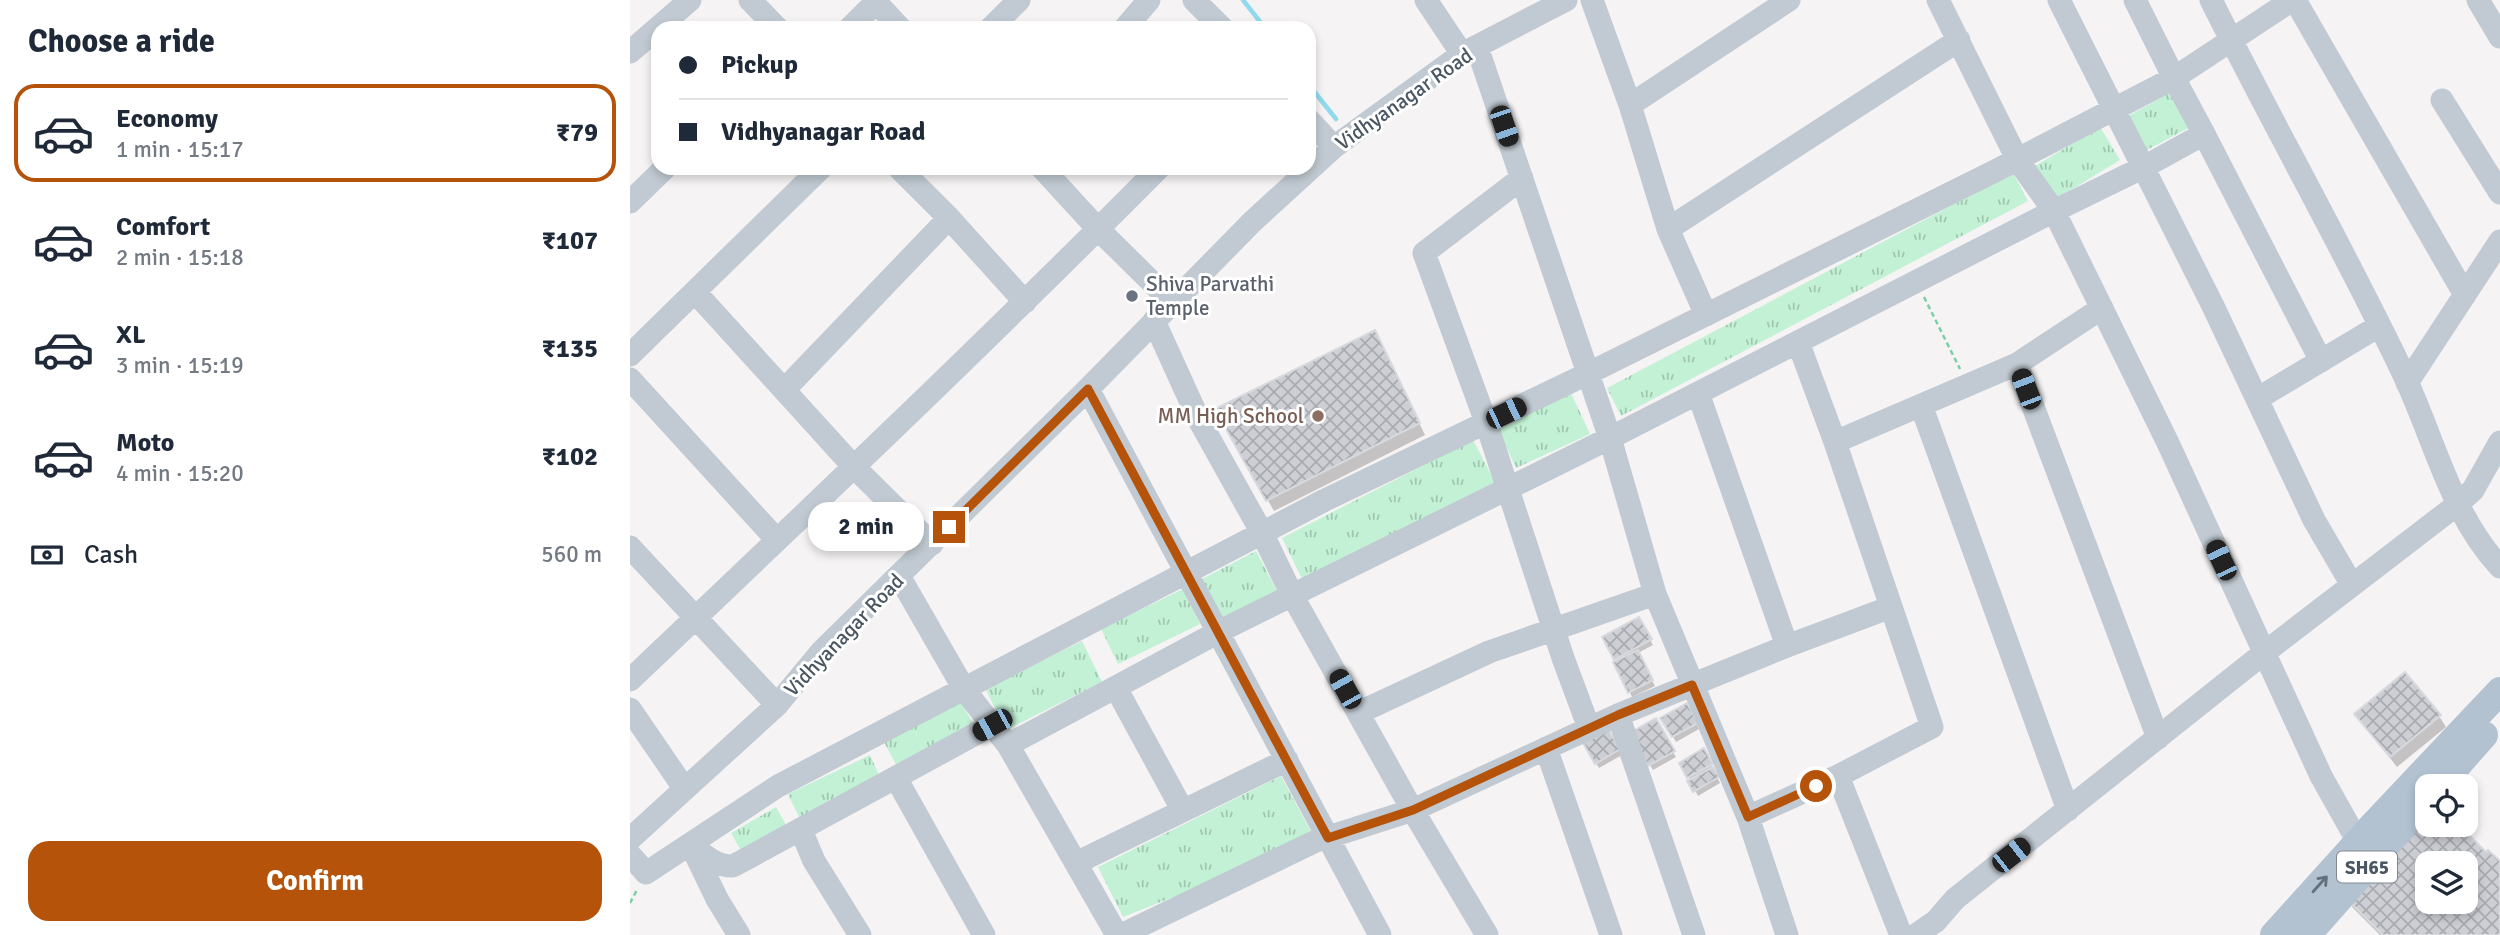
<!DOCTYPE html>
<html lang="en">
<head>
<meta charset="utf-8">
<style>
  body { margin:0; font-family:Signika,sans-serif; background:#f2f2f3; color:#1f2937; height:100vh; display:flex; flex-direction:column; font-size:26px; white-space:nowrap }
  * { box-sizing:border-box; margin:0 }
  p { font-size:23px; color:#747a83 }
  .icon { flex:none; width:38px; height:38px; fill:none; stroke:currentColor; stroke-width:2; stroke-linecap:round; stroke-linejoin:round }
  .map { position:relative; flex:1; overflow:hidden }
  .panel { display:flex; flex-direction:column; background:#fff; width:630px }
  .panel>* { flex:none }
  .guide { position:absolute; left:21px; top:21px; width:665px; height:154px; border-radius:21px; box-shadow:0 4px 10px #0003; display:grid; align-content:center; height:154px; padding:0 28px; background:#fff }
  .buttons { position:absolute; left:1785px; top:774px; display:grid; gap:14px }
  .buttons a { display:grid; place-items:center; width:63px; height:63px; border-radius:14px; background:#fff; box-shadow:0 4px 10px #0003; font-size:35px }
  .end { position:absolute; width:32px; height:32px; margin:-16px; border:9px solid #b45309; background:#fff; box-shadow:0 0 0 4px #fff }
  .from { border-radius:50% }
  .bubble { position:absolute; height:49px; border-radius:21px; background:#fff; box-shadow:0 4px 10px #0003; font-size:23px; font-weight:800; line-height:49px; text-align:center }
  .car { position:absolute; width:21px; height:42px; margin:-21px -10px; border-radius:9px; box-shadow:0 0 5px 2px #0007; background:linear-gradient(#222 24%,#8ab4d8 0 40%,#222 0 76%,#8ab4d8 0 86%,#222 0) }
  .guide b { display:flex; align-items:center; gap:24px; height:66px; font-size:26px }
  .guide b+b { border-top:2px solid #e0e1e3 }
  .guide i { width:18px; height:18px; background:#1f2937 }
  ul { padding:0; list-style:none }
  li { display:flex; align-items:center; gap:21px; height:98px; margin:0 14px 10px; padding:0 14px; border:4px solid transparent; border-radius:21px }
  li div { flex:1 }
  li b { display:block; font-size:26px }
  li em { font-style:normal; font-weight:800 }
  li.selected { border-color:#b45309 }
  li>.icon { width:63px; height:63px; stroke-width:1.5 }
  h2 { padding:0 28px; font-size:32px; line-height:84px }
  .pay { display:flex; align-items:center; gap:18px; height:77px; padding:0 28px; font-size:26px }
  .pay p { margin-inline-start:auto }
  .action { display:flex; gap:14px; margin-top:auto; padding:14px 28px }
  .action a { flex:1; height:80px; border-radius:21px; background:#b45309; color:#fff; font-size:28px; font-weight:800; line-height:80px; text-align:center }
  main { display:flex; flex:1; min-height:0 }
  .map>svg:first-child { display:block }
</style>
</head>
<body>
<main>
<section class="panel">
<h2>Choose a ride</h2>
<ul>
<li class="selected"><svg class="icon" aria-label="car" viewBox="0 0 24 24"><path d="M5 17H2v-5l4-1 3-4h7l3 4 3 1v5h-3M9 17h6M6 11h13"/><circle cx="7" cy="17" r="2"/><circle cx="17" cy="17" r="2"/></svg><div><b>Economy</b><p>1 min · 15:17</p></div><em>₹79</em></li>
<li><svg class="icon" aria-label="car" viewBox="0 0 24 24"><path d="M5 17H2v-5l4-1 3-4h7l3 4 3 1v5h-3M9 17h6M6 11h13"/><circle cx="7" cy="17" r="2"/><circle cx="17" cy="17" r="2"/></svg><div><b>Comfort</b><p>2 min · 15:18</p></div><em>₹107</em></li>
<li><svg class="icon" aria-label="car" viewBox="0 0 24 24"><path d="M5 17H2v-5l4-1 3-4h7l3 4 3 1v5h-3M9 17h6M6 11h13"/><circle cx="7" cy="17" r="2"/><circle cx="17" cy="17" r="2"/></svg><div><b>XL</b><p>3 min · 15:19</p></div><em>₹135</em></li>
<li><svg class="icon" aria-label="car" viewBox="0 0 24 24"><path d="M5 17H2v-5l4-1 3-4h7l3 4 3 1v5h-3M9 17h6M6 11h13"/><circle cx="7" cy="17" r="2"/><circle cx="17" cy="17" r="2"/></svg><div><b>Moto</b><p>4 min · 15:20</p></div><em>₹102</em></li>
</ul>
<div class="pay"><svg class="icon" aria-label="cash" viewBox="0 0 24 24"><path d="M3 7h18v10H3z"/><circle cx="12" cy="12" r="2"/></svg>Cash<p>560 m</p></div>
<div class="action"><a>Confirm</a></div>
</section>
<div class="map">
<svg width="1870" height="935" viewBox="0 0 1870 935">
  <defs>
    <pattern id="park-tufts" width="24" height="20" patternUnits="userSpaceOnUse" patternTransform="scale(1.75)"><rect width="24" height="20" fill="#c3f1d5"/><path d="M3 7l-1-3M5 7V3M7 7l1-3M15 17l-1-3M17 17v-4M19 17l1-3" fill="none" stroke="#a0c6b0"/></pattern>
    <pattern id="building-cross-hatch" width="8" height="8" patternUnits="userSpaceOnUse" patternTransform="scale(1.75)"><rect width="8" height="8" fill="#cdcfd5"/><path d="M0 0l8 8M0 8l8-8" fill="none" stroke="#a8abb0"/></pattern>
  </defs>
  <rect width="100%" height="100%" fill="#f5f3f3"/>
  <path fill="url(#park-tufts)" d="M1547 89 1566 124 1517 150 1498 116Z
    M1470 127 1490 160 1423 201 1402 168Z
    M1383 173 1398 201 991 416 977 388Z
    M941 393 960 434 886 468 867 427Z
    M843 440 865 482 673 581 652 538Z
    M626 551 648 593 593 623 570 580Z
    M553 589 570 624 488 664 471 629Z
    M452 641 472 682 376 730 355 688Z
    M330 700 346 729 270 772 254 742Z
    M240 755 253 783 171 821 158 794Z
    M651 776 686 841 493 917 468 867Z
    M146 807 160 832 115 858 101 833Z"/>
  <path fill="#0003" fill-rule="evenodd" d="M751 344 795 435 644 511 587 410Z
    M1008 619 1023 645 1008 653 1025 686 1002 697 975 638Z
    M1056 705 1069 729 1046 742 1033 718Z
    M1726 714 1809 716 1816 727 1767 767Z
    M1025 721 1046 757 1023 770 1002 734Z
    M978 731 992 755 969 768 955 744Z
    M1074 751 1090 783 1068 796 1051 763Z
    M1797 815V824H1825L1870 935H1750L1723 908 1717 897ZM1797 863H1836V901H1797Z"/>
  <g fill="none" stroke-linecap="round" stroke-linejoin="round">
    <path stroke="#90daee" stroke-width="4.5" d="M613 0 635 28
      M679 85 706 119"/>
  </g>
  <path fill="url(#building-cross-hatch)" stroke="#d7d9de" stroke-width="2" fill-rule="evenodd" d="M745 330 790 423 636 501 585 409Z
    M1009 617 1022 639 984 660 972 637Z
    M1008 650 1023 680 998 693 983 662Z
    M1775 672 1811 715 1760 757 1724 714Z
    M1057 703 1068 723 1042 737 1030 718Z
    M1026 718 1045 751 1018 766 1000 733Z
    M978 729 990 749 965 764 953 743Z
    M1074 748 1083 764 1057 778 1049 763Z
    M1083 767 1089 777 1063 792 1057 781Z
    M1797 812V824H1828L1856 852 1858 850 1870 861V935H1753L1715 897ZM1797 863H1836V901H1797Z"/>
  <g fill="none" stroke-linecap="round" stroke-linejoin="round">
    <path stroke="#7ad0a6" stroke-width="2.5" stroke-dasharray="5 3.5" stroke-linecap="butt" d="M1294 297 1330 369
      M0 903 8 888"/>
    <path stroke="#c1cad2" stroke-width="23" d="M120 0 147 28
      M244 0 270 28
      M564 0 592 28
      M796 0 832 54
      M962 0 1000 105
      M1308 0 1387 159 1424 211 1538 443 1691 776 1728 842
      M1429 0 1583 306 1684 520 1722 585
      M1505 0 1544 78 1662 0
      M1581 0C1643 125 1713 247 1773 373 1804 438 1820 513 1870 567
      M1665 0 1835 295
      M1848 0 1870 37
      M220 28 248 0
      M361 28 389 0
      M495 28 519 0
      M847 47 980 438 1025 594 1118 817 1157 935
      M0 52 60 0
      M1812 100 1870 193
      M679 120 704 147
      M1574 134 1691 361
      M269 168 319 218 395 302
      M412 168 468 229 542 302
      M892 178 794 253 856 422 933 658 959 728
      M0 202 35 168
      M1038 229 1000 105 1159 0
      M65 292 224 467 302 544
      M1076 315 1038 229 1329 40
      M524 321 569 420 632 533 662 595 779 804 857 935
      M1168 342 1205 442
      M0 355 191 168
      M1387 364 1472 308
      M0 379 147 540
      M1777 383 1870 241
      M458 389 750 935
      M154 390 319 218
      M1068 393 1157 646 1261 607
      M1627 399 1749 326
      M1291 405 1438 810
      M0 547 147 705
      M269 576 334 689 362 725
      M0 680C178 511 356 342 529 168
      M486 688 553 811
      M0 709 54 788
      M728 713 859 652 1025 594
      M988 715 1064 935
      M378 745 487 935
      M916 748 981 935
      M1208 776 1271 935
      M266 778 354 935
      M1118 817 1208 776 1302 727 1205 442 1387 364 1528 738
      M171 830 184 861 230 935
      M0 839 147 705 191 652 458 389 622 222 704 147 832 54 936 0
      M0 855 16 873 148 786 695 500 957 374 1365 171 1544 78 1574 134 1514 167 1424 211 980 438 594 629 378 745 362 725 103 866C85 866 74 855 61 845L87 899 109 935
      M446 863 657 760
      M491 935 686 841 783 810 988 715 1157 646
      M1286 935 1306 921 1325 899 1634 653 1828 504 1843 490 1870 442"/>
    <path stroke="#b3c2d1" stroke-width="28" d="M1809 786 1854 735
      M1644 935 1747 821 1870 691
      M1677 935 1797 799"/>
  </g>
  <defs><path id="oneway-shaft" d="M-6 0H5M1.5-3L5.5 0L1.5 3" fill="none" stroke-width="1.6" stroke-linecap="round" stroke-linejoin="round" transform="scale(1.75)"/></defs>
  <use stroke="#64717d" href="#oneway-shaft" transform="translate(1690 884) rotate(-48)"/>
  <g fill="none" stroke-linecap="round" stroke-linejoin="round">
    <path stroke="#b45309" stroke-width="9" d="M319 527 458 389 698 838 783 810 988 715 1062 685 1118 817 1186 786"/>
  </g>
  <circle fill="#6b7280" stroke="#fff" stroke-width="2.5" cx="502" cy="296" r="7"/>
  <circle fill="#8d6e63" stroke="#fff" stroke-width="2.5" cx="688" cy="416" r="7"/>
  <g text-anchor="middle" stroke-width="6" stroke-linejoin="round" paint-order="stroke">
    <rect fill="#fff" stroke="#808990" stroke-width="2" x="1707" y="851.5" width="60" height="31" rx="5"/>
    <g font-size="19" font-weight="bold" fill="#4a5661">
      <text x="1737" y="874">SH65</text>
    </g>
    <g font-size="21" fill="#4a5661" stroke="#fff">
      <text transform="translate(774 99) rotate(-35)" y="7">Vidhyanagar Road</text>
      <text transform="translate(214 635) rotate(-46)" y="7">Vidhyanagar Road</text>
    </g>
    <g font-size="21" fill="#5b616d" stroke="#fff" text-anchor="start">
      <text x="516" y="291">Shiva Parvathi<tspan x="516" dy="24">Temple</tspan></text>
    </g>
    <g font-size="21" fill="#785e54" stroke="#fff" text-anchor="end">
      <text x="674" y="423">MM High School</text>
    </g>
  </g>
</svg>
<div class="buttons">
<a><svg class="icon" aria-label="locate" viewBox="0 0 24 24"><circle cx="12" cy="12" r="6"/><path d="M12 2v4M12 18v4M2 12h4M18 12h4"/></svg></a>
<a><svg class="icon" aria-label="layers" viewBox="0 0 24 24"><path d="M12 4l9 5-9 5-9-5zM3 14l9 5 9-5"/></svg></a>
</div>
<i class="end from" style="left:1186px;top:786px"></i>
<i class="end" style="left:319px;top:527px"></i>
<div class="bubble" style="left:178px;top:502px;width:116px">2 min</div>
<i class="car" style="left:874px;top:126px;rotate:161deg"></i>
<i class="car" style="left:1396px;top:389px;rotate:339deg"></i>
<i class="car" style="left:876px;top:413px;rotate:64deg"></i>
<i class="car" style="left:1591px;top:560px;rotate:335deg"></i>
<i class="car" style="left:715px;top:689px;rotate:331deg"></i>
<i class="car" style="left:362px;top:725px;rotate:241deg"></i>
<i class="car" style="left:1381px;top:855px;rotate:52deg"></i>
<div class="guide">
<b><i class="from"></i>Pickup</b>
<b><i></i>Vidhyanagar Road</b>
</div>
</div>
</main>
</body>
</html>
